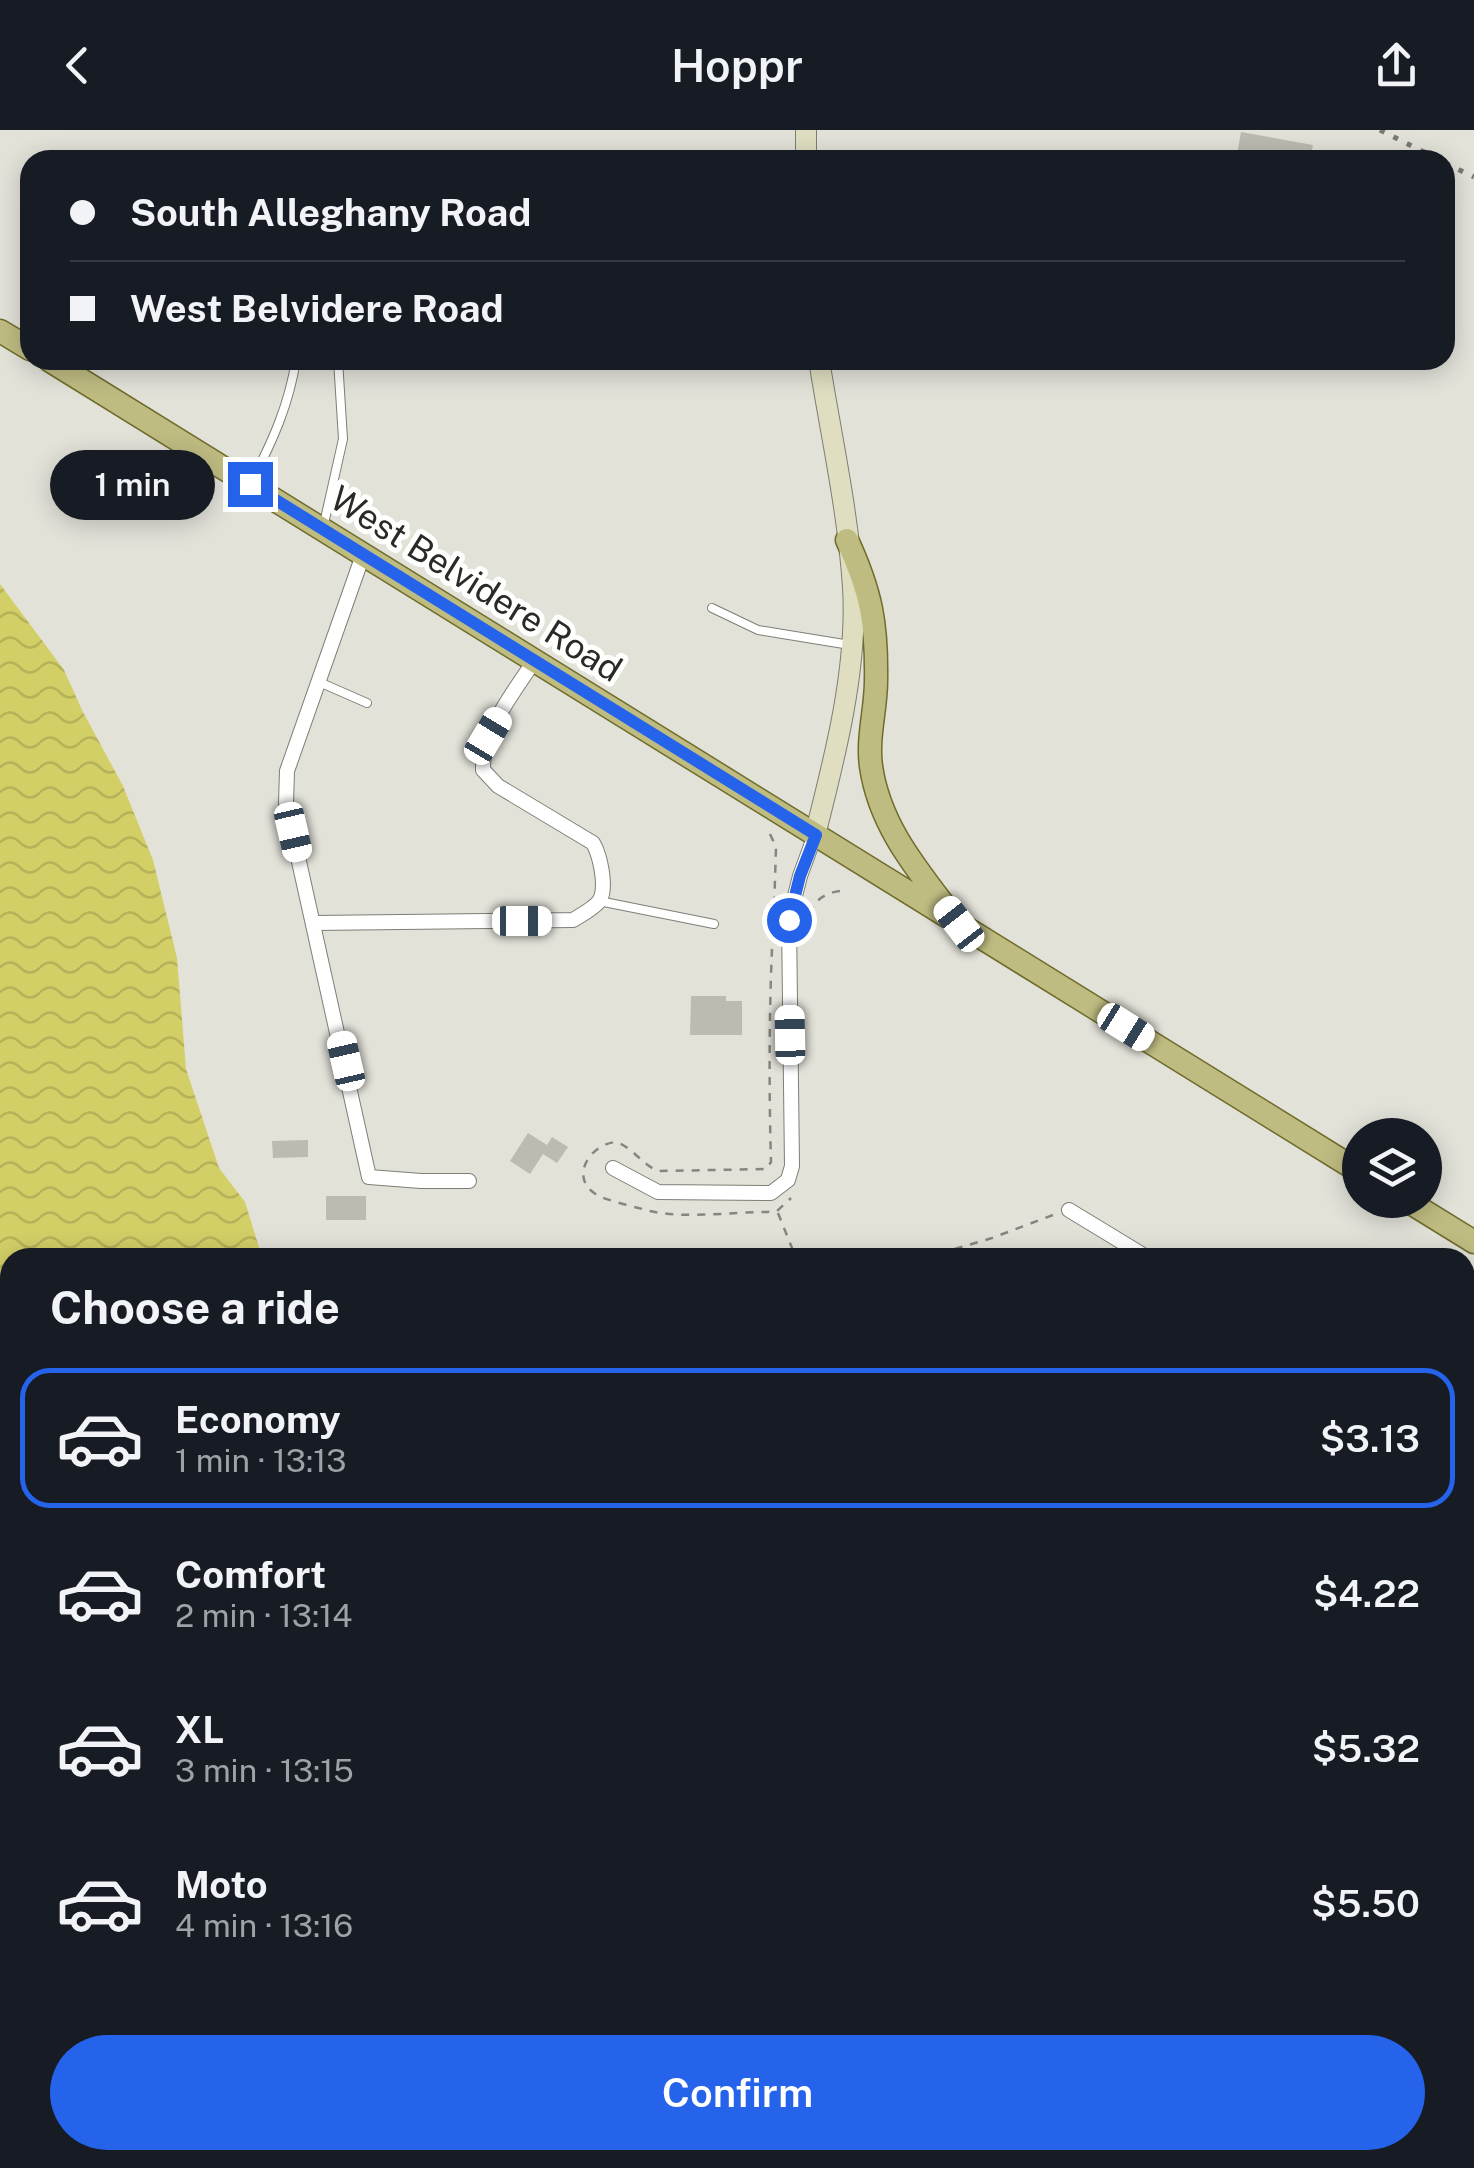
<!DOCTYPE html>
<html lang="en">
<head>
<meta charset="utf-8">
<style>
  body { margin:0; font-family:"Public Sans",sans-serif; background:#20242c; color:#f1f3f6; height:100vh; display:flex; flex-direction:column; font-size:38px; white-space:nowrap }
  * { box-sizing:border-box; margin:0 }
  p { font-size:32px; color:#9ea1a6 }
  .icon { flex:none; width:55px; height:55px; fill:none; stroke:currentColor; stroke-width:2; stroke-linecap:round; stroke-linejoin:round }
  .map { position:relative; flex:1; overflow:hidden }
  .sheet { position:absolute; left:0px; top:1118px; width:1475px; height:922px; display:flex; flex-direction:column; background:#171b24; border-radius:30px 30px 0 0; box-shadow:0 5px 25px #0003 }
  .sheet>* { flex:none }
  .hud { position:absolute; left:20px; top:20px; width:1435px; height:220px; border-radius:30px; box-shadow:0 5px 25px #0003; display:grid; align-content:center; height:220px; padding:0 50px; background:#171b24 }
  .fabs { position:absolute; left:1342px; top:988px; display:grid; gap:20px }
  .fabs a { display:grid; place-items:center; width:100px; height:100px; border-radius:50%; background:#171b24; box-shadow:0 5px 25px #0003; font-size:50px }
  .end { position:absolute; width:45px; height:45px; margin:-22px; border:12px solid #2563eb; background:#fff; box-shadow:0 0 0 5px #fff }
  .from { border-radius:50% }
  .bubble { position:absolute; height:70px; border-radius:35px; background:#171b24; box-shadow:0 5px 25px #0003; font-size:32px; font-weight:600; line-height:70px; text-align:center }
  .car { position:absolute; width:30px; height:60px; margin:-30px -15px; border-radius:12px; box-shadow:0 0 8px 2px #0007; background:linear-gradient(#fff 24%,#345 0 40%,#fff 0 76%,#345 0 86%,#fff 0) }
  .hud b { display:flex; align-items:center; gap:35px; height:95px; font-size:38px }
  .hud b+b { border-top:2px solid #363941 }
  .hud i { width:25px; height:25px; background:#f1f3f6 }
  ul { padding:0; list-style:none }
  li { display:flex; align-items:center; gap:30px; height:140px; margin:0 20px 15px; padding:0 30px; border:5px solid transparent; border-radius:30px }
  li div { flex:1 }
  li b { display:block; font-size:38px }
  li em { font-style:normal; font-weight:600 }
  li.on { border-color:#2563eb }
  li>.icon { width:90px; height:90px; stroke-width:1.5 }
  h2 { padding:0 50px; font-size:45px; line-height:120px }
  .action { display:flex; gap:20px; margin-top:auto; padding:20px 50px }
  .action a { flex:1; height:115px; border-radius:60px; background:#2563eb; color:#fff; font-size:40px; font-weight:600; line-height:115px; text-align:center }
  header { display:flex; justify-content:space-between; align-items:center; height:130px; padding:0 50px; background:#171b24; font-size:45px; font-weight:600 }
  .map>svg:first-child { display:block }
</style>
</head>
<body>
<header><svg class="icon" aria-label="back" viewBox="0 0 24 24"><path d="M15 5l-7 7 7 7"/></svg>Hoppr<svg class="icon" aria-label="share" viewBox="0 0 24 24"><path d="M12 15V3M7 8l5-5 5 5M5 13v7h14v-7"/></svg></header>
<div class="map">
<svg width="1474" height="2038" viewBox="0 0 1474 2038">
  <defs>
    <pattern id="park-tufts" width="24" height="20" patternUnits="userSpaceOnUse" patternTransform="scale(2.5)"><rect width="24" height="20" fill="#b6b372"/><path d="M3 7l-1-3M5 7V3M7 7l1-3M15 17l-1-3M17 17v-4M19 17l1-3" fill="none" stroke="#94925e"/></pattern>
    <pattern id="water-waves" width="16" height="10" patternUnits="userSpaceOnUse" patternTransform="scale(2.5)"><rect width="16" height="10" fill="#d3cf67"/><path d="M0 5q4-4 8 0t8 0" fill="none" stroke="#b5b259"/></pattern>
  </defs>
  <rect width="100%" height="100%" fill="#e2e2d9"/>
  <path fill="url(#park-tufts)" d="M305 2030H674L680 2038H305Z"/>
  <path fill="url(#water-waves)" d="M0 454 64 540 83 582 123 656 153 730 177 828 186 939 219 1038 245 1072 262 1127 10 1128V1958H0Z"/>
  <path fill="#bbbbb2" d="M1241 2 1313 15 1310 30H1236Z
    M691 866H726V871H742V905H690Z
    M528 1003 547 1015 552 1007 568 1017 557 1033 543 1024 530 1044 510 1031Z
    M308 1010V1027L273 1028 272 1011Z
    M326 1066H366V1090H326Z"/>
  <g fill="none" stroke-linecap="round" stroke-linejoin="round">
    <g stroke="#7e7e76" stroke-width="10">
      <path id="lane" d="M23 209 30 191
        M252 350C273 311 289 274 296 230
        M323 398 343 309 338 230
        M712 478 758 500 850 515
        M319 552 367 573
        M599 771 714 794"/>
    </g>
    <g stroke="#7e7e76" stroke-width="16">
      <path id="street" d="M363 425 287 641 286 673 369 1047 421 1051H469
        M314 793 573 790C581 785 595 778 600 770 607 756 600 725 593 713L498 656 483 640C482 600 513 564 534 531
        M613 1038 658 1062 771 1063 788 1050 792 1036 789 790 800 746 815 705
        M1069 1080 1148 1128
        M1465 1495H1474
        M782 2030 783 2038
        M1136 2030 1144 2038
        M1452 2038V2030"/>
    </g>
    <g stroke="#7e7e76" stroke-width="22">
      <path id="secondary" d="M806 0V30
        M815 705C835 627 858 537 853 457 848 381 831 305 819 230"/>
    </g>
    <g stroke="#6f6c2c" stroke-width="25">
      <path id="primary" d="M0 201 30 219
        M49 230 1360 1042
        M847 410C871 462 877 493 876 551 876 579 867 608 871 636 879 694 915 737 950 783
        M1406 1070 1474 1112"/>
    </g>
    <path stroke="#868680" stroke-width="2.5" stroke-dasharray="8 8" stroke-linecap="butt" d="M770 704 776 717 774 781
      M806 799C807 778 819 763 841 761
      M772 819C769 887 769 964 771 1032L766 1039 658 1041C641 1034 634 1018 616 1012 590 1014 568 1048 597 1065 605 1070 639 1078 650 1081 686 1089 730 1082 767 1082L777 1081 791 1068
      M778 1083 796 1128
      M924 1128 992 1108 1053 1085
      M309 2030V2038
      M390 2030 392 2038
      M668 2030 674 2038
      M651 2038 654 2030"/>
    <use href="#lane" stroke="#fff" stroke-width="8"/>
    <use href="#street" stroke="#fff" stroke-width="14"/>
    <use href="#secondary" stroke="#dfdec1" stroke-width="20"/>
    <use href="#primary" stroke="#bfbc82" stroke-width="22"/>
    <path stroke="#7a7a75" stroke-width="5" stroke-dasharray="5 10" stroke-linecap="butt" d="M1380 0 1440 30
      M1445 33 1474 47"/>
  </g>
  <g fill="none" stroke-linecap="round" stroke-linejoin="round">
    <path stroke="#2563eb" stroke-width="12" d="M250 354 816 705 800 746 789 790"/>
  </g>
  <g text-anchor="middle" stroke-width="10" stroke-linejoin="round" paint-order="stroke">
    <g font-size="35" fill="#2a2a27" stroke="#fffffe">
      <text transform="translate(476 454) rotate(32)" y="12">West Belvidere Road</text>
    </g>
  </g>
</svg>
<div class="fabs">
<a><svg class="icon" aria-label="layers" viewBox="0 0 24 24"><path d="M12 4l9 5-9 5-9-5zM3 14l9 5 9-5"/></svg></a>
</div>
<i class="end from" style="left:789px;top:790px"></i>
<i class="end" style="left:250px;top:354px"></i>
<div class="bubble" style="left:50px;top:320px;width:165px">1 min</div>
<i class="car" style="left:488px;top:606px;rotate:31deg"></i>
<i class="car" style="left:293px;top:702px;rotate:167deg"></i>
<i class="car" style="left:522px;top:791px;rotate:90deg"></i>
<i class="car" style="left:959px;top:794px;rotate:322deg"></i>
<i class="car" style="left:1126px;top:897px;rotate:122deg"></i>
<i class="car" style="left:790px;top:905px;rotate:359deg"></i>
<i class="car" style="left:346px;top:931px;rotate:347deg"></i>
<div class="hud">
<b><i class="from"></i>South Alleghany Road</b>
<b><i></i>West Belvidere Road</b>
</div>
<section class="sheet">
<h2>Choose a ride</h2>
<ul>
<li class="on"><svg class="icon" aria-label="car" viewBox="0 0 24 24"><path d="M5 17H2v-5l4-1 3-4h7l3 4 3 1v5h-3M9 17h6M6 11h13"/><circle cx="7" cy="17" r="2"/><circle cx="17" cy="17" r="2"/></svg><div><b>Economy</b><p>1 min · 13:13</p></div><em>$3.13</em></li>
<li><svg class="icon" aria-label="car" viewBox="0 0 24 24"><path d="M5 17H2v-5l4-1 3-4h7l3 4 3 1v5h-3M9 17h6M6 11h13"/><circle cx="7" cy="17" r="2"/><circle cx="17" cy="17" r="2"/></svg><div><b>Comfort</b><p>2 min · 13:14</p></div><em>$4.22</em></li>
<li><svg class="icon" aria-label="car" viewBox="0 0 24 24"><path d="M5 17H2v-5l4-1 3-4h7l3 4 3 1v5h-3M9 17h6M6 11h13"/><circle cx="7" cy="17" r="2"/><circle cx="17" cy="17" r="2"/></svg><div><b>XL</b><p>3 min · 13:15</p></div><em>$5.32</em></li>
<li><svg class="icon" aria-label="car" viewBox="0 0 24 24"><path d="M5 17H2v-5l4-1 3-4h7l3 4 3 1v5h-3M9 17h6M6 11h13"/><circle cx="7" cy="17" r="2"/><circle cx="17" cy="17" r="2"/></svg><div><b>Moto</b><p>4 min · 13:16</p></div><em>$5.50</em></li>
</ul>
<div class="action"><a>Confirm</a></div>
</section>
</div>
</body>
</html>
